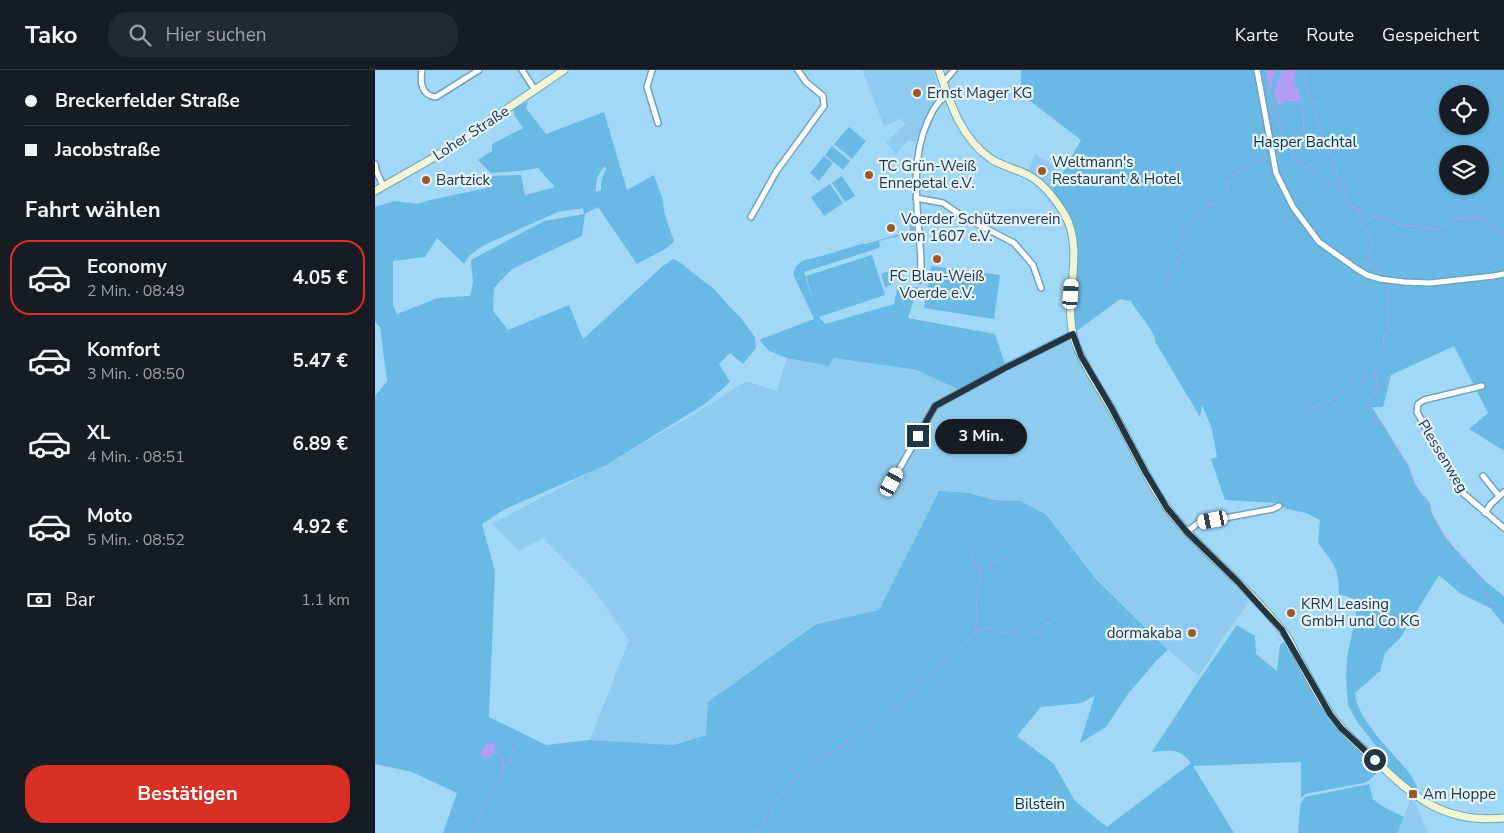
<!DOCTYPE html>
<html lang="de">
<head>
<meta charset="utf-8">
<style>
  body { margin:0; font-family:"Nunito Sans",sans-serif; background:#242831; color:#f1f3f6; height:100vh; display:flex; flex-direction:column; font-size:19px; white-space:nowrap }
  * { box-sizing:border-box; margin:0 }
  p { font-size:16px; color:#9ea1a6 }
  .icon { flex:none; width:28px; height:28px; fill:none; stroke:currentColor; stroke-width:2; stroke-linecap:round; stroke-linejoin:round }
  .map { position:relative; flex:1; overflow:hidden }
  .sheet { display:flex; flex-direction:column; background:#171b24; width:375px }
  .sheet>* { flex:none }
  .top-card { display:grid; align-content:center; height:110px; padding:0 25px; background:#171b24 }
  .fabs { position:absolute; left:1064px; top:15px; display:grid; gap:10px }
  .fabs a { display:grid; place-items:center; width:50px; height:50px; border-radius:50%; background:#171b24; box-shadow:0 1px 4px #0004; font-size:25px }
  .end { position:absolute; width:22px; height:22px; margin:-11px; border:6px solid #213643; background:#fff; box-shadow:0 0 0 2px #fff }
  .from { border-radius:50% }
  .bubble { position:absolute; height:35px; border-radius:18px; background:#171b24; box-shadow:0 1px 4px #0004; font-size:16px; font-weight:700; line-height:35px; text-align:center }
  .car { position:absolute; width:15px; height:30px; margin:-15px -8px; border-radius:6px; box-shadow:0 0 4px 1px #0007; background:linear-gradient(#fff 24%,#345 0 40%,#fff 0 76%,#345 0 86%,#fff 0) }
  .top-card b { display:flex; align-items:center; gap:18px; height:48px; font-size:19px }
  .top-card b+b { border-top:1px solid #363941 }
  .top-card i { width:12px; height:12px; background:#f1f3f6 }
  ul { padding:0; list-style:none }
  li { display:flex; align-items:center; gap:15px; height:75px; margin:0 10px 8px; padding:0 15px; border:2px solid transparent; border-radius:20px }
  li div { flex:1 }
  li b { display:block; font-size:19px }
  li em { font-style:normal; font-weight:700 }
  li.active { border-color:#d93025 }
  li>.icon { width:45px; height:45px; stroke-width:1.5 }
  h2 { padding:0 25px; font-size:22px; line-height:60px }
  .pay { display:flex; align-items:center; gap:12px; height:55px; padding:0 25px; font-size:19px }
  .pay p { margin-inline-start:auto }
  .action { display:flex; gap:10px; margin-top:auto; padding:10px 25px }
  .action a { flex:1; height:58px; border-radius:20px; background:#d93025; color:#fff; font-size:20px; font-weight:700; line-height:58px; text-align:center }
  header { display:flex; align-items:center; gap:30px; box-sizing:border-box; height:70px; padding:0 25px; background:#171b24; border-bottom:1px solid #363941 }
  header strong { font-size:24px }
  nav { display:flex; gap:28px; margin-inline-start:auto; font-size:18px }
  .search { width:350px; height:45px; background:#242831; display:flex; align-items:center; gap:12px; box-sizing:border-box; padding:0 18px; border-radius:20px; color:#9ea1a6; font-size:19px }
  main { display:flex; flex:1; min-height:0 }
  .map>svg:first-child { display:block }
</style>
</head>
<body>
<header>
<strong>Tako</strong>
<div class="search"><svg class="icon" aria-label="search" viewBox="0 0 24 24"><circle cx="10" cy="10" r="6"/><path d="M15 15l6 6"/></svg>Hier suchen</div>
<nav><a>Karte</a><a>Route</a><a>Gespeichert</a></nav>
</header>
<main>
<section class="sheet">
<div class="top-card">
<b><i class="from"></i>Breckerfelder Straße</b>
<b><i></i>Jacobstraße</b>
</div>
<h2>Fahrt wählen</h2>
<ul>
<li class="active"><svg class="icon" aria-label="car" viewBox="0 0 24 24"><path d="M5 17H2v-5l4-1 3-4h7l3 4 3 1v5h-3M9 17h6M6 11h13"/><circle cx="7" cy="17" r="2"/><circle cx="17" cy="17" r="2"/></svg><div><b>Economy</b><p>2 Min. · 08:49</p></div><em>4.05 €</em></li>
<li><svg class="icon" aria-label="car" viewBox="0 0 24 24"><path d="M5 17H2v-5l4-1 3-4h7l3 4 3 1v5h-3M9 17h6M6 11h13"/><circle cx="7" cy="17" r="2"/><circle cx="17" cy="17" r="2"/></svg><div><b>Komfort</b><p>3 Min. · 08:50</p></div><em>5.47 €</em></li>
<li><svg class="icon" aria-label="car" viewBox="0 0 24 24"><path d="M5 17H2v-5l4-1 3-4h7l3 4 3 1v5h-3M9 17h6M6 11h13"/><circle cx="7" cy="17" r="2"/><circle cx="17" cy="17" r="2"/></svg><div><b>XL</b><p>4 Min. · 08:51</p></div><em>6.89 €</em></li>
<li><svg class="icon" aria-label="car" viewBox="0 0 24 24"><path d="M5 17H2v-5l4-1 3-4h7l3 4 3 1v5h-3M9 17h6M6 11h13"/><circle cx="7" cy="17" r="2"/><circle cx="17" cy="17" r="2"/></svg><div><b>Moto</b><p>5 Min. · 08:52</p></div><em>4.92 €</em></li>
</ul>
<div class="pay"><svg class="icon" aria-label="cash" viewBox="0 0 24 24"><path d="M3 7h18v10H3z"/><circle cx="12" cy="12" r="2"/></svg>Bar<p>1.1 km</p></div>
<div class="action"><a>Bestätigen</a></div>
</section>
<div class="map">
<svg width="1129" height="763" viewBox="0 0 1129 763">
  <rect width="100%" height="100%" fill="#a2d8f7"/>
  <path fill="#8fcbee" d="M487 0H558L565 23 548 53 541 72 533 70 521 84 511 73 530 54 526 49 509 56Z
    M660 84 688 102 677 121 664 108 653 101Z
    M694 271 775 415 798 451 874 532 849 566 824 606 793 580 722 509 671 443 646 431 618 430 594 423 564 421 504 540 463 549 464 545 462 549 440 554 333 632 331 664 298 675 215 670 254 570 215 515 168 468 144 481 117 454 247 385 318 345 371 311 402 321 412 288 454 296 458 288 542 300 588 323 640 296Z
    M1036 729 1042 736 1053 763H1022Z"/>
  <path fill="#69b9e5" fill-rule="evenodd" d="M646 0H1129V379L1128 380 1094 359 1113 343 1079 276 1016 305 1008 337H997L1033 395 1039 412 1046 423 1055 433 1057 444 1068 464 1078 477 1111 512 1129 526V555L1115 538 1085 523 1064 505 1026 567 1010 583 1005 601 980 623C982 649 1015 680 1032 700 1038 707 1041 716 1045 724L1029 713 1013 699 1012 690 983 653 973 635 971 608 972 588 981 545 979 529 964 524C964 497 958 493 943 473L945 450 931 443 911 439 903 433 850 430 836 389 842 387 837 361H838L827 335 825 347 781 273C778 256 764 247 756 231L745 229 699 263 696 233 699 161 677 121 706 70 646 24ZM1072 24H1105V56H1072ZM1072 84H1105V116H1072Z
    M153 32 151 38 171 64 229 42 252 120 279 105 288 130 289 142 299 172 290 179 262 194 223 137 210 144 207 166 137 199 119 218 118 241 133 260 194 235 208 269 288 196 298 189 303 191 340 220 352 234 366 248 380 267 381 278 368 294 355 283 344 294 355 312 330 334 231 395 130 439 107 454 120 501 114 647 171 675 215 670 298 675 331 665 333 632 441 554 504 540 564 421 594 423 619 430 646 431 671 444 722 510 793 580 781 591 753 624 731 657 705 673 720 625 707 633 666 637 642 666 679 694 700 731 732 757 816 693C804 677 795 680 777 682L820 616 862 555 880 566 881 584 902 601 905 575 909 572 955 652 970 668 1004 700C1000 705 996 710 989 713L935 723 931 724 926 728V692L818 696 859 763H68L82 723 37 702 0 694V326L12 311 5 257 0 252V137L19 131 43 134 55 130 112 118 111 108 109 106 146 105 150 125 180 117 163 98 145 101 116 103 103 90 117 81V74L148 58 140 46 138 38ZM230 96 231 99 226 111V120L221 122C220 112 223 104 230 96ZM208 138 209 144 169 151 96 190 98 213 95 226 63 228 22 244 18 235V191L50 187 62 168 89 194 95 185 109 175 183 142Z
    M474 57 491 71 477 89 459 74Z
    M457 76 475 91 468 100 450 85Z
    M449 86 458 93 444 111 435 103Z
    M467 106 480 126 470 132 457 113Z
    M455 114 468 133 449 146 436 127Z
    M538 146 539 162 504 171 505 177 501 179 429 202 440 237 431 206 497 185 510 225 444 247 450 254 519 234 522 220 543 217 533 248 620 264 630 294 586 321 542 300 459 288 454 296 412 288 394 281 384 270 439 249 418 204 421 196 427 191 454 184 486 174H491L535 161V147Z
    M556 196 625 205 619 249 549 238Z
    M514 201 518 214 510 217 506 204Z
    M994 714 998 729 1007 736 1029 747 1022 763H923L925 736 926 733 930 727Z"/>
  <path fill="#b39df4" d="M891 0H900L895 23Z
    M907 0H920L921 4 919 11 923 19 926 29 924 31H911L904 36H903L899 22Z
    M114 672 121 675C120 682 117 687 109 688L107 687 105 682Z"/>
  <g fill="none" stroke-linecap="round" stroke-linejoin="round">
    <path stroke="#b39df4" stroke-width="1" d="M928 0 933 22 939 32 941 48 964 108 970 119 969 124 971 130 975 136 1001 147 1026 155 1043 156 1057 159H1065L1073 155 1081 149 1095 147H1103L1110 150 1123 161 1129 165
      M895 23 912 79 901 84
      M926 29C928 40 930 50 927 62L916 68 915 78 919 82 918 89 965 121
      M857 105 874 95 892 88
      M851 122 852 109
      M982 141 998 173 993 183 994 189 990 192 999 197 1005 204
      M807 167 808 164 811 163C813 152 823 144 832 139L833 135 841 133
      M800 172H804
      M792 210C794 203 799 198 803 191 805 187 805 184 809 180L806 177
      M1007 278 1009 267 1013 259 1012 253 1014 248 1013 239 1015 236 1013 235 1014 228 1010 215
      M986 311 996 308 1000 304
      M995 340 992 337V334C1006 324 1000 312 1001 297
      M924 346 936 339 959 329 976 314 980 312
      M1000 346V349L1011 359 1013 365
      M1018 372 1033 395 1041 417 1054 434 1057 444 1068 464 1078 477 1106 507 1105 518 1112 528
      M622 492 632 488
      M605 503 610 497 618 494
      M1117 532 1119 534 1118 532
      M601 561 615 558 627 563H632L645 558
      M660 564 664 562 671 553H675L677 555
      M542 615 545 611 551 608 564 594 585 579 601 562 602 526 605 503 603 496 597 488V481
      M515 642 530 628 542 619
      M118 682 124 685 128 690V698
      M401 731C406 724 412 716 418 710 444 687 478 673 503 650
      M95 763 102 753 111 732 126 707 127 700 132 696 140 676
      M382 763 397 740 398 736"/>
    <g stroke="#6fa2c0" stroke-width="8">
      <path id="minor" d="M47 0C45 11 46 26 61 27L104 0
        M147 0 160 20
        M277 0 272 17 283 53
        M882 0 901 103 918 137 944 172 982 199 992 205 1005 209 1029 212 1055 213 1119 206 1129 204
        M568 13 579 0
        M0 94 1 100 8 116
        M541 128 568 133 587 146 639 173 658 195 666 218
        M376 147 401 102 449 36 448 26 431 12 423 0
        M544 210C548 196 545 179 544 164 541 126 537 88 552 53 557 42 561 32 572 26
        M1107 316 1049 330 1043 334 1042 342 1082 415 1089 424 1129 458
        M1108 406 1124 426
        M517 412 560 336 629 298 698 264
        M1110 443 1116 434 1129 422
        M812 462 823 453 898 439 904 436"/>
    </g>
    <g stroke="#6fa2c0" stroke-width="9">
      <path id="secondary" d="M564 0C575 33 586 68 616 89 627 96 641 99 653 105 668 113 681 130 690 145 712 185 684 235 702 277 712 302 729 324 741 347 760 380 775 417 799 447 832 486 874 518 906 559 913 566 917 575 921 584 931 602 940 620 951 637 963 657 980 672 998 688 1038 727 1069 754 1129 748
        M0 121 58 88 94 65 189 0"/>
    </g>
    <use href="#minor" stroke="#fff" stroke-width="5"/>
    <use href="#secondary" stroke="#f1f5d4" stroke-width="7"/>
  </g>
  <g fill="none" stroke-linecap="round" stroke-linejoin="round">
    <path stroke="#213643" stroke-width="6" d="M543 366 560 336 630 298 698 264 706 286 736 337 771 403 792 438 812 462 863 512 907 560 955 644 966 658 1000 690"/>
  </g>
  <g fill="#9d5a29" stroke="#e3f3fc" stroke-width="2">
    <circle cx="542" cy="23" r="5"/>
    <circle cx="667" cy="101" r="5"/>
    <circle cx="494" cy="105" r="5"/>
    <circle cx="51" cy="110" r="5"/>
    <circle cx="516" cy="158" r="5"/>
    <circle cx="562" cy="189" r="5"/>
    <circle cx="916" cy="543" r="5"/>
    <circle cx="817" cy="563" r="5"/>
    <rect x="1033" y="719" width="10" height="10" rx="2.5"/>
  </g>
  <g text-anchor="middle" stroke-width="4.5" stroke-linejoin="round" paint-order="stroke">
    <g font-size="15" fill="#213643" stroke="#e3f3fc" text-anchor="start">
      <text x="552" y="28">Ernst Mager KG</text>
      <text x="677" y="97">Weltmann's<tspan x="677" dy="17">Restaurant &amp; Hotel</tspan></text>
      <text x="504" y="101">TC Grün-Weiß<tspan x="504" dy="17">Ennepetal e.V.</tspan></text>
      <text x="61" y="115">Bartzick</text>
      <text x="526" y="154">Voerder Schützenverein<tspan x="526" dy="17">von 1607 e.V.</tspan></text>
      <text x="562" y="211" text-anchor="middle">FC Blau-Weiß<tspan x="562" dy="17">Voerde e.V.</tspan></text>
      <text x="926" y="539">KRM Leasing<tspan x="926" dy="17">GmbH und Co KG</tspan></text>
      <text x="807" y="568" text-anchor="end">dormakaba</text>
      <text x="1048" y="729">Am Hoppe</text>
    </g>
    <g font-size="15" fill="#213643" stroke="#e3f3fc">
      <text transform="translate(96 63) rotate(-33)" y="5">Loher Straße</text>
      <text transform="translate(1068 386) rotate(59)" y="5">Plessenweg</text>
    </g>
    <g font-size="15" fill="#002d43" stroke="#e3f3fc">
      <text x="930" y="77">Hasper Bachtal</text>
      <text x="665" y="739">Bilstein</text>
    </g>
  </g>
</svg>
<div class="fabs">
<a><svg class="icon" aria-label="locate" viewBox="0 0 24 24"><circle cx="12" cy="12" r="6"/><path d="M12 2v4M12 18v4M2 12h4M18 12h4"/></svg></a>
<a><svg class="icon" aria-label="layers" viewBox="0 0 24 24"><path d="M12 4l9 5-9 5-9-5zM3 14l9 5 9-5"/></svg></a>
</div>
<i class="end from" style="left:1000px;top:690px"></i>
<i class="end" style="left:543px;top:366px"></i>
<div class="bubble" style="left:560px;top:349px;width:92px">3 Min.</div>
<i class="car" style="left:696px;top:224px;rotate:4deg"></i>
<i class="car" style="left:517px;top:412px;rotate:29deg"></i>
<i class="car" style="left:838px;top:450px;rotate:259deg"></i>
</div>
</main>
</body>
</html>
